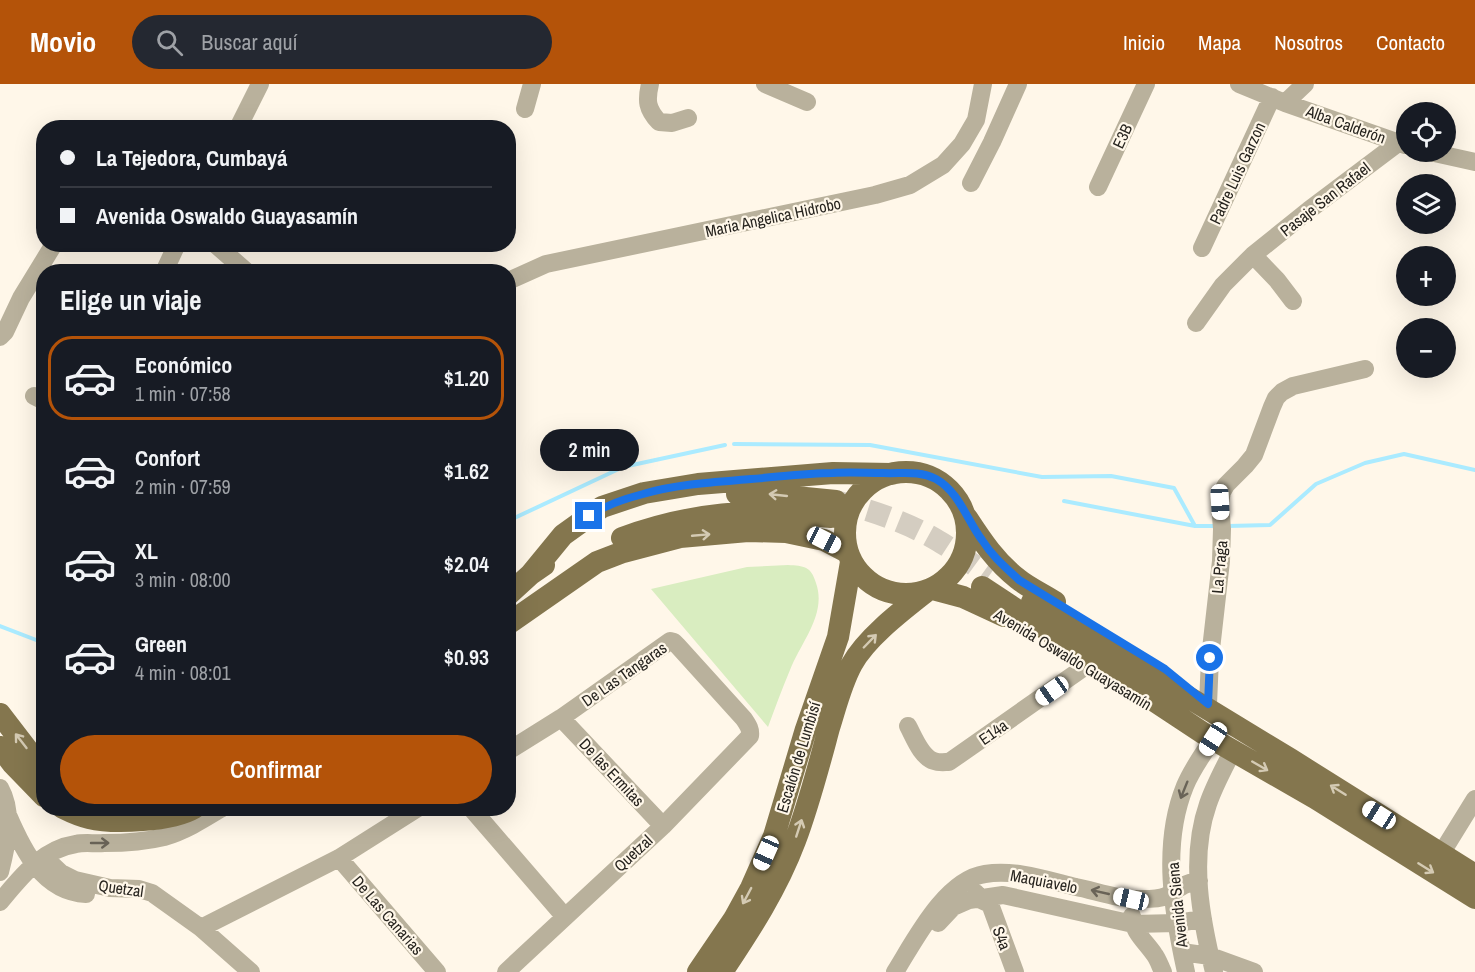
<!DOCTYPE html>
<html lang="es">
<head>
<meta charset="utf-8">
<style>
  body { margin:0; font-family:"Archivo Narrow",sans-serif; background:#242831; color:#f1f3f6; height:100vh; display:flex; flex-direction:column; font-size:22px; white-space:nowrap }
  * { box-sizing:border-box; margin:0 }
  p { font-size:20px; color:#9ea1a6 }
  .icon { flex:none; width:33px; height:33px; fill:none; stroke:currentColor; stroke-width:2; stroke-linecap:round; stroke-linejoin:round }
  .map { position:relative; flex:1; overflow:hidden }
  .drawer { position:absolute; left:36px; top:180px; width:480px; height:552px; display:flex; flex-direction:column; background:#171b24; border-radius:24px; box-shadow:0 6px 24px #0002 }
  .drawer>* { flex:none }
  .banner { position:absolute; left:36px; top:36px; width:480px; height:132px; border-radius:24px; box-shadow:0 6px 24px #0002; display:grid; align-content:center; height:132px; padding:0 24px; background:#171b24 }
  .buttons { position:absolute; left:1396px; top:18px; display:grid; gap:12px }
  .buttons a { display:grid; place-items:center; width:60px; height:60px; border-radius:50%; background:#171b24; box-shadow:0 6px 24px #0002; font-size:30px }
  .end { position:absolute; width:27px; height:27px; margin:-14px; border:8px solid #1a73e8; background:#fff; box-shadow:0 0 0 3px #fff }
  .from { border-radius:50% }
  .bubble { position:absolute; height:42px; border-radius:21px; background:#171b24; box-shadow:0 6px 24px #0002; font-size:20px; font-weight:600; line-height:42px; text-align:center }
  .car { position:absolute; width:18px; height:36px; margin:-18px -9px; border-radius:8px; box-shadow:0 0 4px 2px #0007; background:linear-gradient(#fff 24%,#345 0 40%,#fff 0 76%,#345 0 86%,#fff 0) }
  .banner b { display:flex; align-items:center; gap:21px; height:57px; font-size:22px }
  .banner b+b { border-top:2px solid #363941 }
  .banner i { width:15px; height:15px; background:#f1f3f6 }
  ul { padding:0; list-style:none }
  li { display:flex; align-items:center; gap:18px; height:84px; margin:0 12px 9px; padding:0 12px; border:3px solid transparent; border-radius:24px }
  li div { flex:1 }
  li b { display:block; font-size:22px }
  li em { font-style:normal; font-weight:600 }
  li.current { border-color:#b45309 }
  li>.icon { width:54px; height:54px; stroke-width:1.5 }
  h2 { padding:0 24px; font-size:27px; line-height:72px }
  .button { display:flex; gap:12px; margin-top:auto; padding:12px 24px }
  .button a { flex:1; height:69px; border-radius:36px; background:#b45309; color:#fff; font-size:24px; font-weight:600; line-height:69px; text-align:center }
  header { display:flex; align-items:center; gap:36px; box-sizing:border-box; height:84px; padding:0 30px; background:#b45309; color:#fff }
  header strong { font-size:28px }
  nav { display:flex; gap:33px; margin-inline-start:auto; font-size:21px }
  .search { width:420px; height:54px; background:#242831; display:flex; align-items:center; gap:15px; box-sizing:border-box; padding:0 21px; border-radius:33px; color:#9ea1a6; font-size:22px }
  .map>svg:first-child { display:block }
</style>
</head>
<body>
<header>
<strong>Movio</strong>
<div class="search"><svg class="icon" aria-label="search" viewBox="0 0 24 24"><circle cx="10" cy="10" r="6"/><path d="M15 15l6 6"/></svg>Buscar aquí</div>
<nav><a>Inicio</a><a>Mapa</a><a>Nosotros</a><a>Contacto</a></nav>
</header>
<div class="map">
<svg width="1475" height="888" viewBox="0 0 1475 888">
  <rect width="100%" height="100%" fill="#fff7e9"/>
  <path fill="#d9edc0" d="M788 481C804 482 811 482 816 499 827 530 801 558 790 586 782 605 775 624 768 643L651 505 747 483Z"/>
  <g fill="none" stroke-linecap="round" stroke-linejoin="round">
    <path stroke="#abebff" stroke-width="4" d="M734 360 870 361 1042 393 1111 392 1174 404 1195 442
      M1064 417 1195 442H1217
      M508 437 623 383 725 361
      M1228 442 1270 441 1316 400 1365 379 1404 370 1475 386
      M0 542 44 559"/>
    <path stroke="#d4cdc1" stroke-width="22" stroke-dasharray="22 11" stroke-linecap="butt" d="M836 417C872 427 908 438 940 458 957 468 973 481 989 492"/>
    <path stroke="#b9b19c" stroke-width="18" d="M650 0C646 17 647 25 659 38L672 39 688 34
      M765 0 807 18
      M1239 0 1285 19 1405 61
      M1285 19 1305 0
      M525 25 532 0
      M238 44 260 0
      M1430 68 1475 78
      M971 99 992 58 1018 0
      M1098 103 1146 0
      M215 160 247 188
      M1202 164 1272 13
      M1253 171 1277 196 1293 217
      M164 188 177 160
      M508 197 546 180 875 111 910 101 943 81 962 60 976 36 983 0
      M1196 239 1223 201 1253 171 1309 126 1398 59
      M0 253 5 248 21 214 54 160
      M34 312 44 317
      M1208 620 1210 574 1221 477 1222 445 1220 418 1222 408 1226 401 1245 382 1254 371 1272 323 1276 314 1282 308 1293 302 1365 285
      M561 634 663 742
      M908 642C914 653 921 673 934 677 939 679 945 678 949 678L1086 582
      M0 704C14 729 7 761 0 788
      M471 724 565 833
      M8 731C23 766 43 808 86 810
      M1441 770 1475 715
      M44 773 61 789 75 796 110 804 139 805 152 809 201 844 251 888
      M339 774 437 888
      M976 809 977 814 990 820 1015 888
      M0 818C21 793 42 765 76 760 85 758 95 760 104 759 124 759 144 758 164 753 185 747 204 735 222 724
      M1132 832C1133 848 1145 857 1154 870 1158 875 1160 882 1163 888
      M938 839 953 823 969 816 1003 811 1133 840 1177 839 1203 835
      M201 844 339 774 418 724
      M1182 868 1210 872 1254 888
      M506 888 663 742 750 652C751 645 748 641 744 635L677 561 674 558 670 557 561 634 508 667
      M895 888C915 856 945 796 985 790 1015 785 1047 796 1076 803 1092 806 1118 815 1134 815 1143 815 1157 816 1166 812 1179 805 1183 799 1199 797
      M1186 888C1173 829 1161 761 1185 702 1192 685 1203 670 1213 655
      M1214 888C1201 835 1189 774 1208 720 1214 702 1224 684 1233 666"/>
    <path stroke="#84764e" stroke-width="22" d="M845 449a61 61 0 1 1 122 0a61 61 0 1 1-122 0Z
      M737 410H765L836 417
      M967 434C982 457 996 478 1018 495 1029 504 1043 510 1055 518
      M622 454C668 437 718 428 767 428 788 428 810 431 831 433
      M531 490 563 451 602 423 644 409 698 400 833 389 892 390
      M982 503 1209 653 1315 714 1475 814
      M933 505 963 513 1004 532
      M508 511 531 490 544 481
      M1032 518 1290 675 1475 791
      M508 540 597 478 623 468 680 453 748 447 786 448 824 456 847 468
      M0 630 33 673 44 682
      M0 663 12 679 44 712
      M63 724C71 728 80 732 89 734 114 740 172 737 194 724
      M698 888 734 835 751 804 774 752 806 645 838 553 851 478
      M722 888C750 846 777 805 795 757 809 720 819 681 829 644 836 622 841 600 852 580 867 553 903 526 927 507"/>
  </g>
  <defs><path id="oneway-shaft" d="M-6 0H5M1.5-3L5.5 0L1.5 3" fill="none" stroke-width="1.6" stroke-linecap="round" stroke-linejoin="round" transform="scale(1.5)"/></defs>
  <g stroke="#d4cab3">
    <use href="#oneway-shaft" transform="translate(778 411) rotate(-174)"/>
    <use href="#oneway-shaft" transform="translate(701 451) rotate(-5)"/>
    <use href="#oneway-shaft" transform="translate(870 557) rotate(-46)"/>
    <use href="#oneway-shaft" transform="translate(21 657) rotate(-128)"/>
    <use href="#oneway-shaft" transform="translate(1260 682) rotate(30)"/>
    <use href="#oneway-shaft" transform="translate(1338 706) rotate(-148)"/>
    <use href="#oneway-shaft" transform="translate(799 744) rotate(-72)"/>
    <use href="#oneway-shaft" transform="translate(1426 784) rotate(32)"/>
    <use href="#oneway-shaft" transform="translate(747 812) rotate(118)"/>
  </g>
  <g stroke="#696357">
    <use href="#oneway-shaft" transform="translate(1184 706) rotate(112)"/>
    <use href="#oneway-shaft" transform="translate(100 759)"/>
    <use href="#oneway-shaft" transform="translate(1100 808) rotate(-167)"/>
  </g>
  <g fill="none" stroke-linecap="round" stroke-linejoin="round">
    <path stroke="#1a73e8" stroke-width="8" d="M589 432C605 421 624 415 643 410 677 400 716 398 751 395 778 393 806 389 833 389 849 388 866 389 883 389 902 390 918 386 936 395 959 408 967 436 982 456 992 472 1005 483 1019 496L1165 585 1208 620 1210 574"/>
  </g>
  <g text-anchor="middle" stroke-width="4.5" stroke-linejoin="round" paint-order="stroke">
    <g font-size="16" fill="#27241f" stroke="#fff7e9">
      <text transform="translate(1346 40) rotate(20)" y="6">Alba Calderón</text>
      <text transform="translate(1122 52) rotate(-65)" y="6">E3B</text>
      <text transform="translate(1237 89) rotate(-65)" y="6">Padre Luis Garzon</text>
      <text transform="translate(1325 115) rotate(-38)" y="6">Pasaje San Rafael</text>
      <text transform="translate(773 133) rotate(-12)" y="6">Maria Angelica Hidrobo</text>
      <text transform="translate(1219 483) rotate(-85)" y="6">La Praga</text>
      <text transform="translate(1073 575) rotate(31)" y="6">Avenida Oswaldo Guayasamín</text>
      <text transform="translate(624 590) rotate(-35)" y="6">De Las Tangaras</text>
      <text transform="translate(993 648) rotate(-35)" y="6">E14a</text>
      <text transform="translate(798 673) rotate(-73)" y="6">Escalón de Lumbisí</text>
      <text transform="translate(612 688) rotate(47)" y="6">De las Ermitas</text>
      <text transform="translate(633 769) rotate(-43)" y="6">Quetzal</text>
      <text transform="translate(1044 797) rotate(11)" y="6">Maquiavelo</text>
      <text transform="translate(121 804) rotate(8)" y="6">Quetzal</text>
      <text transform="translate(1177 821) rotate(-96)" y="6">Avenida Siena</text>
      <text transform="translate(388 831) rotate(49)" y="6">De Las Canarias</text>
      <text transform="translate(1002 854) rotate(69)" y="6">S4a</text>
    </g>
  </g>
</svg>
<div class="buttons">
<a><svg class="icon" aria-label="locate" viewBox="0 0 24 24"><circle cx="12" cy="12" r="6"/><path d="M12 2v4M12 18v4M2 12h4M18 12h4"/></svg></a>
<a><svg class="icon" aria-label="layers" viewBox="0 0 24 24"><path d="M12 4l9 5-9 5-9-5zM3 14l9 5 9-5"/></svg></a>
<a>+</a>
<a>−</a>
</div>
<i class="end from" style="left:1210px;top:574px"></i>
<i class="end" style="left:589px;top:432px"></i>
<div class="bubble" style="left:540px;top:345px;width:99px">2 min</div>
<i class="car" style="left:1220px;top:418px;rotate:177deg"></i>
<i class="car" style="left:824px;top:456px;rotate:117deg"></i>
<i class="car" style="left:1052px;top:607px;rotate:235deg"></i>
<i class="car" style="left:1213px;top:655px;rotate:213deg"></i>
<i class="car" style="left:1379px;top:731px;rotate:302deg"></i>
<i class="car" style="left:766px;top:769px;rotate:204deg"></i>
<i class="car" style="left:1131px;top:815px;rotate:283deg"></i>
<div class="banner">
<b><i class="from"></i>La Tejedora, Cumbayá</b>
<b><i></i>Avenida Oswaldo Guayasamín</b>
</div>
<section class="drawer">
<h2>Elige un viaje</h2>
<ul>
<li class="current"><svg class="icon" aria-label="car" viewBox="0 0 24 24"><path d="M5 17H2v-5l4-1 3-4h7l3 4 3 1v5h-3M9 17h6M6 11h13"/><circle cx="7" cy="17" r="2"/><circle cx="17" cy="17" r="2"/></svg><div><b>Económico</b><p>1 min · 07:58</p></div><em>$1.20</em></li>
<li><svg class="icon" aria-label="car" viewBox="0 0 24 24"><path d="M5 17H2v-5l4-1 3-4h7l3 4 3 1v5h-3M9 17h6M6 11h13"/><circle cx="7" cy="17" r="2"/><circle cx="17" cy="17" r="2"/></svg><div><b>Confort</b><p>2 min · 07:59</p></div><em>$1.62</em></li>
<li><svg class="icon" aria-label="car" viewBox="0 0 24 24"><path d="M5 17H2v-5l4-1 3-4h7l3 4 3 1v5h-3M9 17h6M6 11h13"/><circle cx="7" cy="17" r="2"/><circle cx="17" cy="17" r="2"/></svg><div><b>XL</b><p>3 min · 08:00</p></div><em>$2.04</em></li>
<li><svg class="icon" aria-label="car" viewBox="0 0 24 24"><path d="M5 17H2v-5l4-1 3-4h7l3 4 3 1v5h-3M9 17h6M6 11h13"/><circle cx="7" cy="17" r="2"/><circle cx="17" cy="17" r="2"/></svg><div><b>Green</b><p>4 min · 08:01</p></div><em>$0.93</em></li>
</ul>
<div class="button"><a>Confirmar</a></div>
</section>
</div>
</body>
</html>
